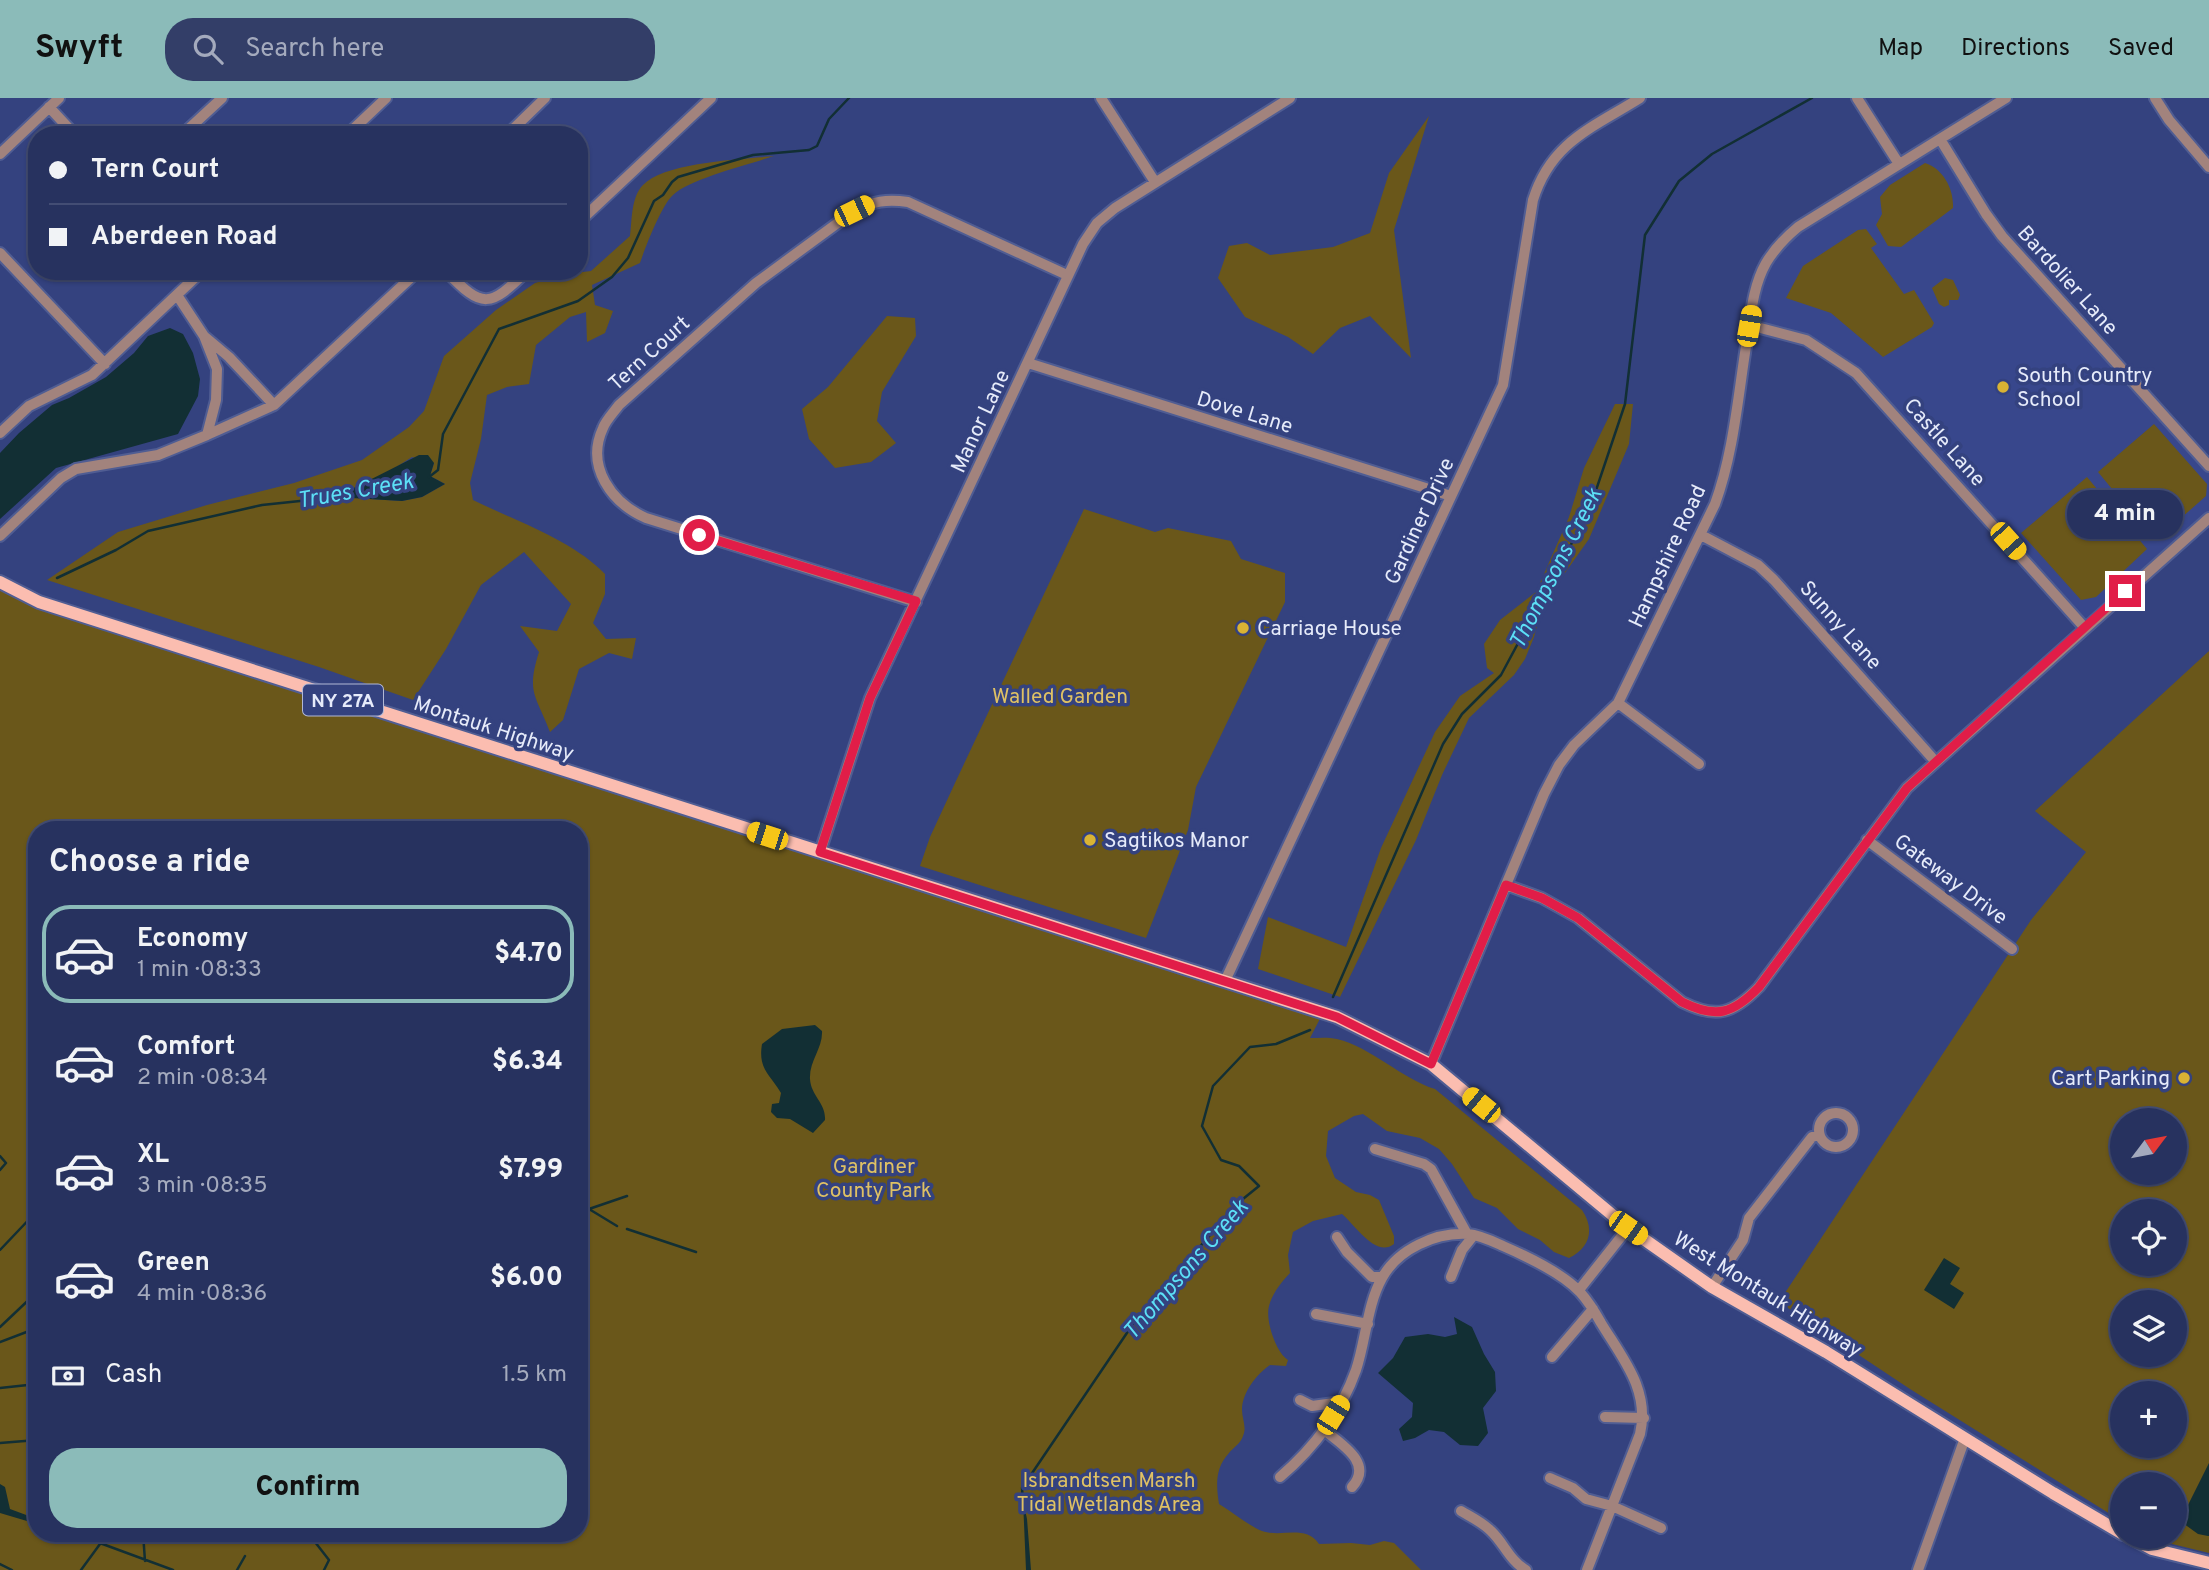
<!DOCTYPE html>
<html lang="en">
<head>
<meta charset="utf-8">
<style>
  body { margin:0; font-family:Overpass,sans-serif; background:#333e68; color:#f1f3f6; height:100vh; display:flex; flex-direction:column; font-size:26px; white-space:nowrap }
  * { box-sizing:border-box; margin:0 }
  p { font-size:23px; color:#a4aabd }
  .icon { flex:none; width:38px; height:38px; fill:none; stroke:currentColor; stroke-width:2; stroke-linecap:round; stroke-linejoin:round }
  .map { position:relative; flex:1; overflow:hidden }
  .side { position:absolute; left:28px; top:723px; width:560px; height:721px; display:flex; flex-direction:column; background:#27325f; border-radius:28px; box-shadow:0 2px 5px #0004,0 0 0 2px #434d74 }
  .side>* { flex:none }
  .banner { position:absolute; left:28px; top:28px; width:560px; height:154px; border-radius:28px; box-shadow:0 2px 5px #0004,0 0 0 2px #434d74; display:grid; align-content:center; height:154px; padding:0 21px; background:#27325f }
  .needle { width:46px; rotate:58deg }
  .buttons { position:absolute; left:2110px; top:1010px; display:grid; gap:14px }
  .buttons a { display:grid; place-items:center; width:77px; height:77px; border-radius:50%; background:#27325f; box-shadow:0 2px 5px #0004,0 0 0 2px #434d74; font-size:35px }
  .end { position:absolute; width:32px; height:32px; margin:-16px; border:9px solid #e11d48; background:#fff; box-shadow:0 0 0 4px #fff }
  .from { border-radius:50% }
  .bubble { position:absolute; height:49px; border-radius:24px; background:#27325f; box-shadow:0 2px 5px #0004,0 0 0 2px #434d74; font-size:23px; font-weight:800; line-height:49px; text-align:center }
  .car { position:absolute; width:21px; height:42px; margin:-21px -10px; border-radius:9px; box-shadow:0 0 5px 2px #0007; background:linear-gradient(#f5c518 24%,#345 0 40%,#f5c518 0 76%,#345 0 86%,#f5c518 0) }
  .banner b { display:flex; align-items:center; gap:24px; height:66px; font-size:26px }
  .banner b+b { border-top:2px solid #434d74 }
  .banner i { width:18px; height:18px; background:#f1f3f6 }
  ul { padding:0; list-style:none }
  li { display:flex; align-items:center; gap:21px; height:98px; margin:0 14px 10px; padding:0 7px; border:4px solid transparent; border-radius:28px }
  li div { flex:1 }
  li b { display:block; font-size:26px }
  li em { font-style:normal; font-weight:800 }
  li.on { border-color:#8bbbb9 }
  li>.icon { width:63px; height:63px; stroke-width:1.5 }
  h2 { padding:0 21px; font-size:32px; line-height:84px }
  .pay { display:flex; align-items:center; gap:18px; height:77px; padding:0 21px; font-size:26px }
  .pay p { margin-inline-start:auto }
  .cta { display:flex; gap:14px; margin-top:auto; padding:14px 21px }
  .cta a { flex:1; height:80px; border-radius:28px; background:#8bbbb9; color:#111; font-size:28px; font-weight:800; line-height:80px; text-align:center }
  header { display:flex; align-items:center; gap:42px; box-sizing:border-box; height:98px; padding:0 35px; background:#8bbbb9; color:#111 }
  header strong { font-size:33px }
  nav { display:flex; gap:38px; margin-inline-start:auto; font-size:24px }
  .search { width:490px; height:63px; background:#333e68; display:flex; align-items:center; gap:18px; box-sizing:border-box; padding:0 24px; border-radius:28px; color:#a4aabd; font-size:26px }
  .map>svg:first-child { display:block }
</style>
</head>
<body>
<header>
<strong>Swyft</strong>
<div class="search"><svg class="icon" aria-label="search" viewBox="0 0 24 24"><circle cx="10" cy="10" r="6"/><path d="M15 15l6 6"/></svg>Search here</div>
<nav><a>Map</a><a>Directions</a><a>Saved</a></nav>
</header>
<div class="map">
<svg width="2209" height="1472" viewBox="0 0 2209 1472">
  <rect width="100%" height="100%" fill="#34427f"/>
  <path fill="#38478c" d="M1940 41 1986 116 2209 368V420L2084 529 1856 275 1806 242 1749 227 1756 188 1781 144Z"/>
  <path fill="#6a571a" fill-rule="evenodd" d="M1429 18 1394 132 1411 260 1370 218 1340 230 1313 256 1288 239 1245 219 1218 180 1229 148 1247 145 1270 157 1333 149 1370 135 1389 75Z
    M774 58C750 66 689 81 673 97 661 108 645 150 640 165L592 187 595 207 613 213 605 235 587 244 586 214 570 219 536 247 529 286 507 289 487 297 481 341 470 385 473 402C514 422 574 443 605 476V496L593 525 606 541 636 540 632 561 609 555 579 571 563 622 550 634C536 597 526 595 539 554L520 528 557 533 571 506 524 454 481 487 446 551 413 602 319 569 47 482 118 434 207 407 294 385 362 362 409 329 424 313 444 258 496 212 535 185 566 176 591 173 630 138C632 122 631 99 643 87 664 64 744 61 774 58ZM412 359 434 365 430 378 445 386 422 399 402 403 338 399 390 373Z
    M1925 65C1944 71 1954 92 1953 110L1901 149 1888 148 1876 127 1882 116 1880 99 1890 87Z
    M1866 131 1877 146 1871 150 1904 196 1914 192 1934 225 1932 229 1883 259 1831 215 1786 200 1803 168 1858 132Z
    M1945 180 1953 182 1960 197 1958 202H1949V207L1944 209 1939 206 1932 190Z
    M887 218 915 220 916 238 882 294 877 323 896 345 871 364 835 370 809 341 802 311 828 289Z
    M1615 306H1633L1629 346 1589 441 1543 506 1534 539 1525 561 1514 577 1469 620 1442 677 1416 742 1340 899 1258 871 1268 819 1346 849 1381 750 1435 634 1460 598 1494 575 1487 570 1484 546 1500 522 1536 494 1569 419 1584 370Z
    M2154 326 2207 386 2206 398 2155 443 2098 374Z
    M2087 379 2147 451 2096 499 2081 502 2021 435Z
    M1084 411 1155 434 1168 430 1231 443 1241 461 1285 475V504L1196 689 1188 732 1146 840 920 768 930 739 955 685Z
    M0 489 42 505 1324 913 1310 940C1319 940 1328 939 1337 941 1371 949 1402 981 1435 991L1582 1112C1595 1131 1590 1150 1569 1160L1554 1154 1540 1142 1518 1131 1497 1110 1474 1100 1452 1066 1439 1051 1420 1040 1387 1033 1363 1016 1354 1018 1328 1033 1326 1058 1335 1080 1356 1094 1370 1097 1379 1102 1394 1138V1146C1376 1160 1356 1128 1342 1116L1313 1123 1293 1134 1288 1157 1290 1175C1282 1183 1272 1196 1269 1208 1265 1222 1276 1255 1288 1262L1286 1268 1270 1267C1257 1276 1242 1294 1242 1312 1242 1321 1247 1329 1243 1338 1241 1345 1233 1350 1229 1355 1215 1370 1216 1387 1219 1406 1231 1413 1249 1428 1262 1433 1282 1440 1305 1426 1319 1446L1351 1445 1370 1447 1384 1443 1394 1445 1421 1472H0ZM37 732H579V1435H37Z
    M2209 553V1455L2172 1446 2153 1439 2175 1438V1386H2123V1424L1910 1291 1779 1204 2031 822 2086 754 2035 713ZM2123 1022H2175V1074H2123ZM2123 1113H2175V1166H2123ZM2123 1204H2175V1256H2123ZM2123 1295H2175V1348H2123Z"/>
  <path fill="#122f34" d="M170 230 183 236 193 255 200 281 198 298 178 336 56 370 0 421V355L19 335 52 307 69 300 106 279 134 255 148 238Z
    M419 357H428L434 365 430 378 445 386 422 399 402 403 336 399Z
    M815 927 822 933C823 950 809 963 810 981 811 998 826 1005 825 1022L813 1035 790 1021 777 1020 771 1014 772 1006 779 1005 781 995C769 975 758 971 762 946L782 931Z
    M1944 1160 1960 1170 1950 1186 1964 1195 1954 1211 1924 1192Z
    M1454 1219 1472 1229 1484 1256 1495 1274 1496 1293 1483 1310 1488 1335 1478 1348 1460 1347 1444 1334 1429 1332 1415 1340 1403 1343 1399 1331 1412 1319 1413 1305 1378 1275 1393 1260 1405 1239 1428 1236 1445 1239 1457 1236Z
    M2209 1365V1438H2208L2198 1436 2180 1423Z
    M0 1386 5 1389 10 1411 37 1421V1426L0 1415Z
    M1023 1402 1027 1421 1031 1472H1026Z"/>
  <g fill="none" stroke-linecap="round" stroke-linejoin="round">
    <path stroke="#122f34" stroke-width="2.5" d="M429 379 438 372 443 336 499 231 578 203 612 179 628 160 654 103 663 97 672 84 678 79 753 57 809 52 817 48 829 21 849 0
      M57 480 116 452 148 433 262 407 338 399
      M1333 899 1443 646 1462 616 1501 577 1589 413 1625 306 1645 137 1679 83 1712 56 1812 0
      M0 1058 6 1065 0 1072
      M579 1111H589L617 1128
      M589 1111 627 1098
      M627 1131 696 1154
      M0 1152 37 1113
      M0 1229 37 1194
      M0 1244 37 1230
      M0 1290 37 1286
      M0 1345 37 1342
      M1023 1404 1022 1390 1135 1223 1238 1105 1259 1088 1239 1068 1221 1062 1202 1028 1213 988 1250 949 1276 946 1310 932
      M143 1435 145 1463
      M308 1435 329 1462 324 1472
      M89 1441 173 1472
      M0 1466 12 1472
      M81 1472 100 1446 104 1435
      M237 1472 245 1458"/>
    <g stroke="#505d93" stroke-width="14">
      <path id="minor" d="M1101 0 1155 84
        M1857 0 1899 66
        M2155 0 2169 22 2209 69
        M49 9 75 37
        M182 37 222 0
        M347 37 386 0
        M507 37 545 0
        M1940 41 1986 116 2002 138 2209 368
        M0 56 59 0
        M579 124 711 0
        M0 155 105 266
        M446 173C483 212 490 209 527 173
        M177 197 204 238 229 259 274 307
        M1749 227 1806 242 1856 275 2084 529
        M1028 265 1451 398
        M0 335 29 308 92 277 202 173
        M207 337 274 307 418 173
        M1701 437 1758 467 1774 482 1935 663
        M0 438 61 380 76 371 158 357 207 337 216 302 217 271 204 238
        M916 504 646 420C612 405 585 369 603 330 606 322 614 314 619 307L756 185 854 113C873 103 887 101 908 104L1067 177
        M1618 605 1699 666
        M1867 742 2012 851
        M820 754 870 600 1083 146 1097 125 1115 110 1290 0
        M1506 787 1542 800 1578 820 1682 904C1716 921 1733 916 1759 889L1907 690 2209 420
        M1225 883 1503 287 1533 102C1551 44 1592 30 1640 0
        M1431 966 1544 696 1559 667 1574 647 1618 605 1715 406C1734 354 1738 297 1747 242 1751 216 1753 188 1766 165 1775 150 1786 139 1798 129L2006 0
        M1819 1032a17 17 0 1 1 34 0a17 17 0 1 1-34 0Z
        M1375 1051 1424 1066 1431 1071 1467 1136
        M1337 1139 1347 1154 1372 1179H1382
        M1451 1179 1462 1152 1474 1137
        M1712 1189 1743 1142 1749 1120 1812 1039 1819 1037
        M1579 1192 1628 1130
        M1316 1216 1368 1226
        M1552 1259 1593 1211
        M1300 1302 1312 1308 1342 1304
        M1605 1319 1644 1320
        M1324 1332C1341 1346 1374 1365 1352 1389
        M1280 1379C1314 1350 1341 1314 1356 1272 1366 1242 1367 1207 1382 1180 1398 1151 1436 1134 1468 1136 1480 1137 1492 1143 1503 1148 1526 1158 1563 1176 1580 1194 1588 1203 1595 1214 1601 1225 1623 1261 1650 1292 1640 1336L1587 1472
        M1550 1380 1573 1390 1586 1401 1612 1408 1661 1430
        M1461 1413C1471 1419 1482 1424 1491 1433 1504 1445 1509 1462 1526 1472
        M1918 1472 1965 1340"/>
    </g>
    <g stroke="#505d93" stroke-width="16">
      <path id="major" d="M0 484 39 504 1337 919 1431 966 1628 1130 1712 1189 1826 1254 2053 1395 2123 1436
        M2128 1438 2152 1451 2209 1465"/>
    </g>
    <use href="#minor" stroke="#a2837d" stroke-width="10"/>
    <use href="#major" stroke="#fbbdb0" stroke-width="12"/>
  </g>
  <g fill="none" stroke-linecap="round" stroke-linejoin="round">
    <path stroke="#e11d48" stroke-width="9" d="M699 437 916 503 870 600 820 754 1337 919 1431 966 1506 787 1542 800 1578 820 1682 904C1716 921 1733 916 1759 889L1907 690 2125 493"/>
  </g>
  <g fill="#d9b334" stroke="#34427f" stroke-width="2.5">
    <circle cx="2003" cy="289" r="7"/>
    <circle cx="1243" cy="530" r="7"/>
    <circle cx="1090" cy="742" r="7"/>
    <circle cx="2184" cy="980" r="7"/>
  </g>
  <g text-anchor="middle" stroke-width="7" stroke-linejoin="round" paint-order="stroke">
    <rect fill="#34427f" stroke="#b1b8d5" stroke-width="2" x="303" y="586.5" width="80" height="31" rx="5"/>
    <g font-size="19" font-weight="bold" fill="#e6ebfa">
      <text x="343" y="609">NY 27A</text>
    </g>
    <g font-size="21" fill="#e6ebfa" stroke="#34427f">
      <text transform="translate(2068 182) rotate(48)" y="7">Bardolier Lane</text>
      <text transform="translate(649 255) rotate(-42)" y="7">Tern Court</text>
      <text transform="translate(1245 314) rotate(17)" y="7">Dove Lane</text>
      <text transform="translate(980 323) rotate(-65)" y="7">Manor Lane</text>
      <text transform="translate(1945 344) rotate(48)" y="7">Castle Lane</text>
      <text transform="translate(1419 423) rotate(-65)" y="7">Gardiner Drive</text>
      <text transform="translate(1667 458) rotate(-65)" y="7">Hampshire Road</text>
      <text transform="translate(1841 527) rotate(48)" y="7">Sunny Lane</text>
      <text transform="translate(494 630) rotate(18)" y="7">Montauk Highway</text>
      <text transform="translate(1951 781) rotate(37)" y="7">Gateway Drive</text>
      <text transform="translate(1768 1196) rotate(32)" y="7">West Montauk Highway</text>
    </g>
    <g font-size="21" fill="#e6ebfa" stroke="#34427f" text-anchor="start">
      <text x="2017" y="284">South Country<tspan x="2017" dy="24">School</tspan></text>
      <text x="1257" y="537">Carriage House</text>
      <text x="1104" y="749">Sagtikos Manor</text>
      <text x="2170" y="987" text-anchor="end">Cart Parking</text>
    </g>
    <g font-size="21" fill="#dfc164" stroke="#34427f">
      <text x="1060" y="605">Walled Garden</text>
      <text x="874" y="1075">Gardiner<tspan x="874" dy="24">County Park</tspan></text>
      <text x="1109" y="1389">Isbrandtsen Marsh<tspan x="1109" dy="24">Tidal Wetlands Area</tspan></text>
    </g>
    <g font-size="23" font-style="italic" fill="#5cdff6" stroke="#34427f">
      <text transform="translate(355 392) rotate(-10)" y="8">Trues Creek</text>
      <text transform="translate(1555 470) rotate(-63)" y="8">Thompsons Creek</text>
      <text transform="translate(1185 1171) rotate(-49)" y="8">Thompsons Creek</text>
    </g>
  </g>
</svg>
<div class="buttons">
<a><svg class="needle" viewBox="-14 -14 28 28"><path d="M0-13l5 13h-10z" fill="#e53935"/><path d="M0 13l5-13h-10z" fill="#a4aabd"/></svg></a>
<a><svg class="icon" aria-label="locate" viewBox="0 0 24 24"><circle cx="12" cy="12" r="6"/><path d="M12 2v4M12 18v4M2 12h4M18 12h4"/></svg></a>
<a><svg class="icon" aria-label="layers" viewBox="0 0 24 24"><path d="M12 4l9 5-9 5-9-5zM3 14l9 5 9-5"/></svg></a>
<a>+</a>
<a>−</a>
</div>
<i class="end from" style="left:699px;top:437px"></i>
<i class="end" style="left:2125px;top:493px"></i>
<div class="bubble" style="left:2067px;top:392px;width:116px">4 min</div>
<i class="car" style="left:854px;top:113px;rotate:64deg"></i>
<i class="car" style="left:1749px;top:228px;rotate:10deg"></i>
<i class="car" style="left:2008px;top:443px;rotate:138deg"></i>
<i class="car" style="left:767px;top:738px;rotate:288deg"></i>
<i class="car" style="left:1481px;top:1007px;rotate:309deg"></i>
<i class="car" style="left:1628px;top:1130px;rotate:125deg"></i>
<i class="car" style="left:1333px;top:1317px;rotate:32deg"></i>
<div class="banner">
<b><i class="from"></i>Tern Court</b>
<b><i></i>Aberdeen Road</b>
</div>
<section class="side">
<h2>Choose a ride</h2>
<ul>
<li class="on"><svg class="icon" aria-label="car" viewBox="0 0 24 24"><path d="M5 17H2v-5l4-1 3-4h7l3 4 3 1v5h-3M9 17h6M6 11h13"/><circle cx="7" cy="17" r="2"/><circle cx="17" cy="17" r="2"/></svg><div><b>Economy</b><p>1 min · 08:33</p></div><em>$4.70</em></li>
<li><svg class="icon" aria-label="car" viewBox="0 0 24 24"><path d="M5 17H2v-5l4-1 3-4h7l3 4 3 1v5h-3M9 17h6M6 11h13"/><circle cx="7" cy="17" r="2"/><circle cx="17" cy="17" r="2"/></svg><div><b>Comfort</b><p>2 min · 08:34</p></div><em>$6.34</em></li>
<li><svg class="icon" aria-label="car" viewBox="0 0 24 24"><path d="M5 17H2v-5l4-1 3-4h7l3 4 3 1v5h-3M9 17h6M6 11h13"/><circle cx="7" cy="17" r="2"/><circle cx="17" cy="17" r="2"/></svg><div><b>XL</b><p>3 min · 08:35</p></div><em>$7.99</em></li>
<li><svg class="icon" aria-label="car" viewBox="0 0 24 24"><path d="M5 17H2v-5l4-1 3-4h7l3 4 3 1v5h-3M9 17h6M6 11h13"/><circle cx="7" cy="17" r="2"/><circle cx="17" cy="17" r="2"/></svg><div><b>Green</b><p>4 min · 08:36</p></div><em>$6.00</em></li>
</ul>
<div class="pay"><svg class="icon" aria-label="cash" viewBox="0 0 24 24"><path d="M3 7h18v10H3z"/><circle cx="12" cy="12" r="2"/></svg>Cash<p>1.5 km</p></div>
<div class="cta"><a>Confirm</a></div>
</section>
</div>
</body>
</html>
